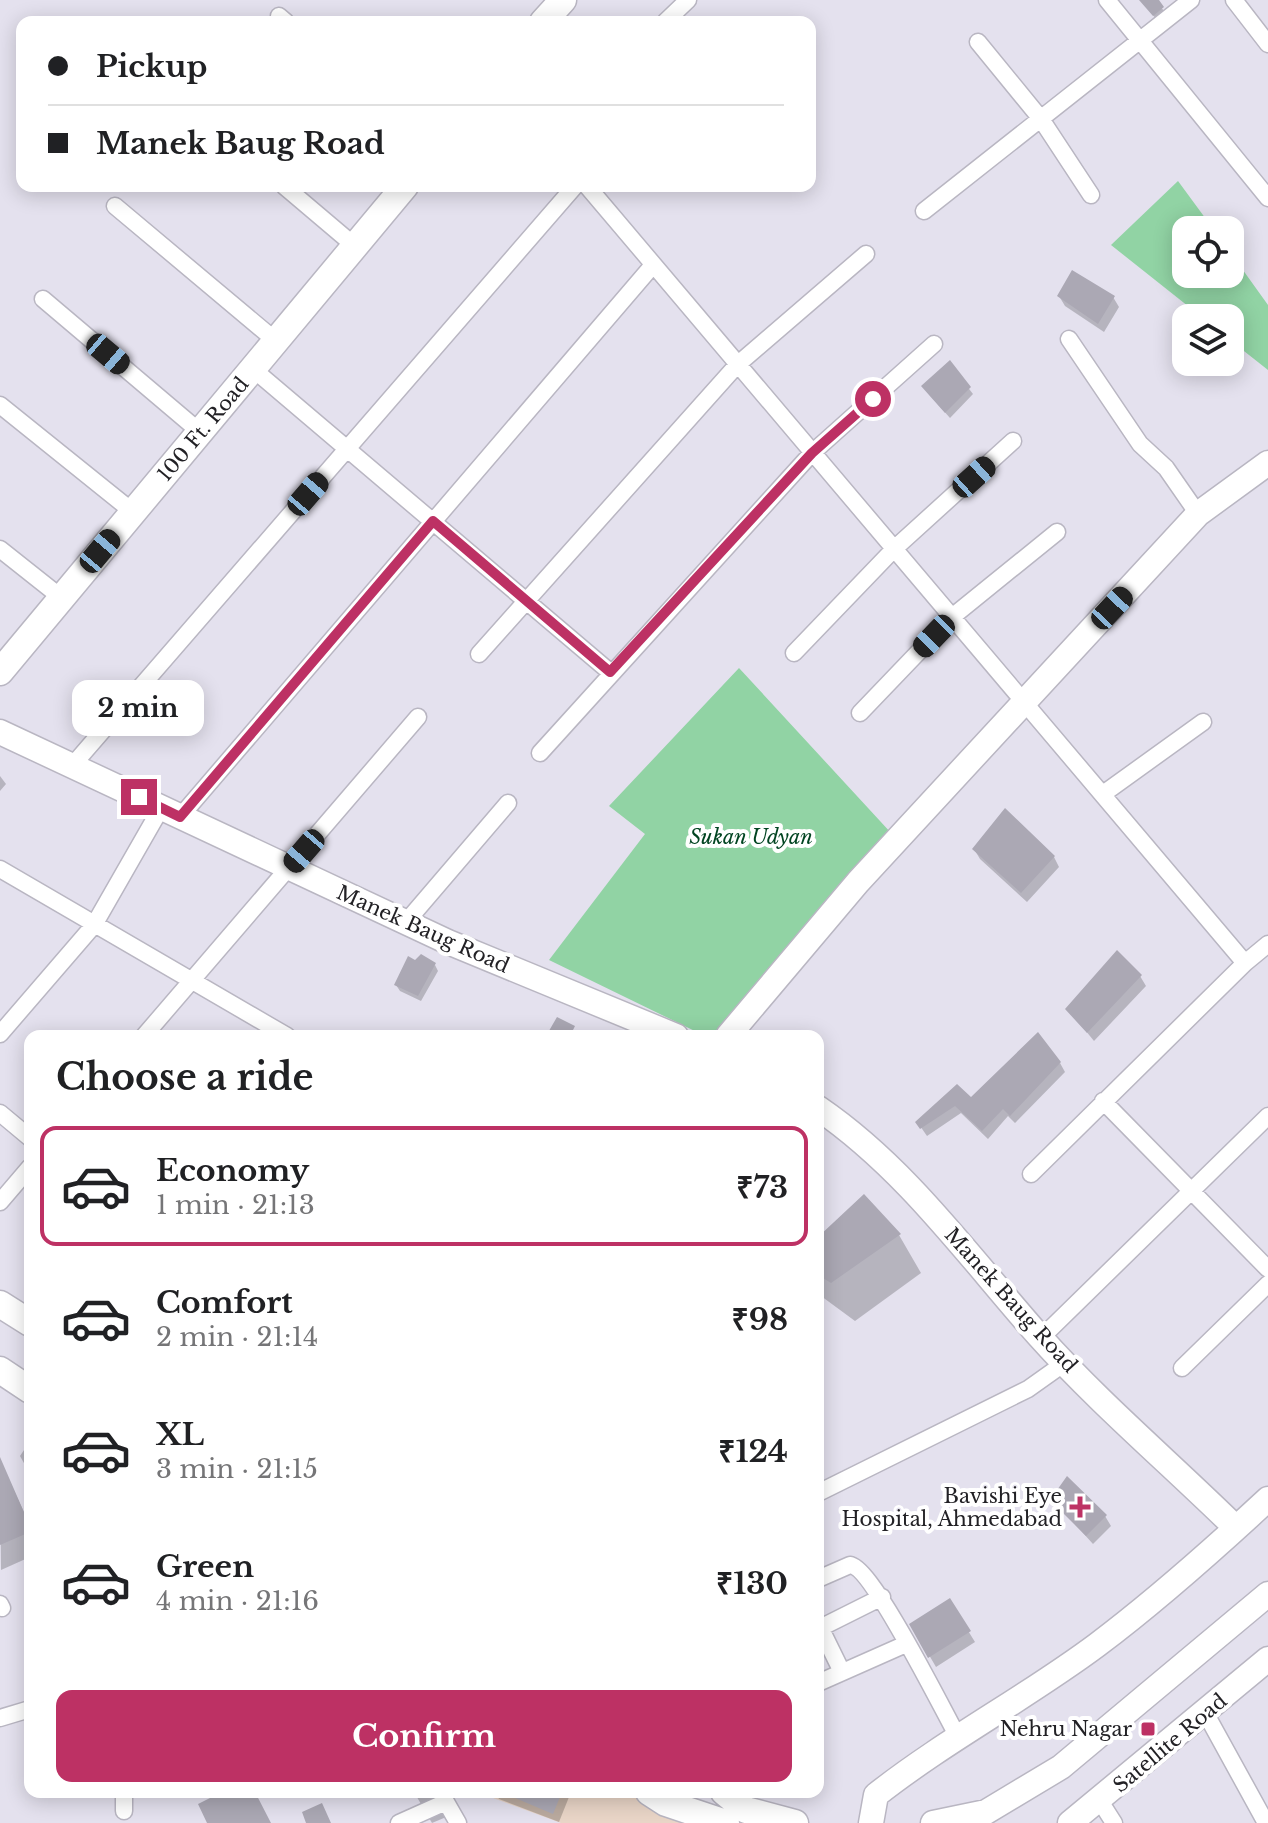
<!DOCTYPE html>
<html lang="en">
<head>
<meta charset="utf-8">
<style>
  body { margin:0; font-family:"Libre Baskerville",serif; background:#f6f6f6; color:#202124; height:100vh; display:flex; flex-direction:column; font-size:30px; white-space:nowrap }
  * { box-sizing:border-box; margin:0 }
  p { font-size:26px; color:#757577 }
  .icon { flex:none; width:44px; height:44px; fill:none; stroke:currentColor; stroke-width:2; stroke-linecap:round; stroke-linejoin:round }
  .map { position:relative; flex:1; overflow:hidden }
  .sheet { position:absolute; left:24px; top:1030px; width:800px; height:768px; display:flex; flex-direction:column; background:#fff; border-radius:16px; box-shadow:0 4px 20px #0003 }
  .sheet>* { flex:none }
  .top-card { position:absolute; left:16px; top:16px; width:800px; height:176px; border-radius:16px; box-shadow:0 4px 20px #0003; display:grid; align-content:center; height:176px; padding:0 32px; background:#fff }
  .tools { position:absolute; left:1172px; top:216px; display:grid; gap:16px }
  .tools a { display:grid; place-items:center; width:72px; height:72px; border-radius:16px; background:#fff; box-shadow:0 4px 20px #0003; font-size:40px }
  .end { position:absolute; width:36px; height:36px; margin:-18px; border:10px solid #bd3164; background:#fff; box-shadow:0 0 0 4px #fff }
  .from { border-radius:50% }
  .bubble { position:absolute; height:56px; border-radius:16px; background:#fff; box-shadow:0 4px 20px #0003; font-size:26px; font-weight:700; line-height:56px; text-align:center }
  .car { position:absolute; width:24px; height:48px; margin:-24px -12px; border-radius:10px; box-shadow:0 0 6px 2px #0007; background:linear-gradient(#222 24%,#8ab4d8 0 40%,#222 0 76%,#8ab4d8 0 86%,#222 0) }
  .top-card b { display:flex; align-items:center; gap:28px; height:76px; font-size:30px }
  .top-card b+b { border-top:2px solid #e0e0e0 }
  .top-card i { width:20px; height:20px; background:#202124 }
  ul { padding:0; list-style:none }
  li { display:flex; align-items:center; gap:24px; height:120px; margin:0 16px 12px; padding:0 16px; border:4px solid transparent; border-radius:16px }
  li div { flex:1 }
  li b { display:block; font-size:30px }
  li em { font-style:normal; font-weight:700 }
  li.selected { border-color:#bd3164 }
  li>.icon { width:72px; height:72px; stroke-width:1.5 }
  h2 { padding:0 32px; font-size:36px; line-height:96px }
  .cta { display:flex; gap:16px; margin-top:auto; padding:16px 32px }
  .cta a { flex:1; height:92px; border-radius:16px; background:#bd3164; color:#fff; font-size:32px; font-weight:700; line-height:92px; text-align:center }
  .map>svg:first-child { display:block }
</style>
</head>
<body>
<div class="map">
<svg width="1268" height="1823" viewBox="0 0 1268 1823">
  <rect width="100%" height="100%" fill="#e4e1ee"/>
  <path fill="#e9d5c7" d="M477 1792H634L684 1823H561Z"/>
  <path fill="#91d3a4" d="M1178 181 1214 230H1186V274H1230V252L1268 305V370L1230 340V318H1203L1111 245Z
    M739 668 892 834 718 1036H705L549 960 645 834 609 806Z"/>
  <path fill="#0003" d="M1140 0H1156L1166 14 1158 21Z
    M1059 296 1113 297 1119 307 1104 332 1065 306Z
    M949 363 973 394 950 418 927 392Z
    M0 776 6 784 0 791Z
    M974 849 1054 857 1059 867 1027 902 980 859Z
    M435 965 438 971 421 1001 400 991 396 985Z
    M1140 976 1146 986 1094 1041 1068 1009Z
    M1060 1063 1065 1072 1015 1123 1008 1116 988 1139 961 1113 927 1136 918 1123 957 1087 971 1100Z
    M899 1235 921 1273 855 1321 821 1296 818 1290V1239Z
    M30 1441V1474L20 1456Z
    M0 1461 30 1525V1557L1 1570Z
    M1053 1500 1105 1516 1111 1526 1093 1544Z
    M949 1600 975 1642 936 1667 911 1624Z
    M414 1792H442L451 1815 432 1823Z
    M495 1792H571L559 1822 499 1799Z"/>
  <path fill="#aba8b4" d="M1139 0H1159L1164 7 1153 16Z
    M1072 270 1115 296 1098 324 1057 296Z
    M950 360 971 387 945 413 921 386Z
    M1005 808 1055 856 1021 893 972 849Z
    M1117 950 1142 975 1087 1033 1065 1009Z
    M421 954 436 963 418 996 394 985 408 956 415 960Z
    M557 1017 575 1026 570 1036H546Z
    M1038 1032 1061 1062 1010 1116 1003 1109 982 1131 955 1106 920 1129 915 1122 957 1084 971 1097Z
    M864 1194 901 1234 831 1283 818 1275V1237Z
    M0 1457 30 1526V1532L0 1545Z
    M1067 1476 1107 1515 1086 1536 1050 1500Z
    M950 1598 971 1631 928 1658 909 1624Z
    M222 1792H255L271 1823H207L198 1804Z
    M501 1792H562L553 1814Z
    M322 1803 331 1823H306L302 1812Z"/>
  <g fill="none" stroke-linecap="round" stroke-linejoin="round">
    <g stroke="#b9b6c2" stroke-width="19">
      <path id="street" d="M1107 0 1268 198
        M1234 0 1268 44
        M279 16 286 22
        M665 22 688 0
        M978 42 1041 119 1091 195
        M284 186 356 247
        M587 186 1245 963 1031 1174
        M115 206 276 341
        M924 211 1191 0
        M43 299 200 432
        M1069 339 1140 444 1166 468 1198 514
        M253 369 610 672
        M0 405 133 512
        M0 549 63 599
        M794 653 894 549 1013 441
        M479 654 737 365 866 254
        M860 713 952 617 1057 532
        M540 753 812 453 934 344
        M72 766 575 186
        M1103 794 1203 722
        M180 817 653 265
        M0 869 287 1036
        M407 921 508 803
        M1245 963 1268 944
        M0 1034 94 925 161 808
        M144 1036 418 717
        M1103 1101 1268 1269
        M0 1113 30 1138
        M0 1202 30 1167
        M1041 1338 1268 1116
        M1182 1368 1268 1284
        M818 1493 1028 1389 1066 1362
        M818 1579 850 1565C872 1567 944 1712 959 1739
        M0 1604 2 1608
        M818 1623 842 1672
        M818 1629 882 1597
        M818 1683 906 1644
        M1206 1714 1266 1823
        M0 1718 30 1709
        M1100 1801 1114 1823
        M124 1811V1792
        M399 1823 446 1802 458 1823"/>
    </g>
    <g stroke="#b9b6c2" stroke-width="27">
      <path id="secondary" d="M0 732 448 942 676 1036
        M728 1036 858 882 1198 514 1268 463
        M818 1108C906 1168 969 1257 1039 1336 1099 1403 1172 1465 1236 1528
        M871 1823 876 1795C946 1740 1026 1698 1097 1645 1157 1600 1214 1549 1268 1499
        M933 1823 986 1812 1061 1767 1268 1594
        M1070 1823 1268 1659"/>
    </g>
    <g stroke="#b9b6c2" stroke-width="29">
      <path id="primary" d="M543 22 563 0
        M0 672 405 186
        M0 1304 30 1323
        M0 1370 30 1390
        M649 1792 666 1803 726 1823
        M724 1792 746 1810 795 1823"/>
    </g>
    <use href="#street" stroke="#fff" stroke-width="16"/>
    <use href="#secondary" stroke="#fff" stroke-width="24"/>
    <use href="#primary" stroke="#fff" stroke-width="26"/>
  </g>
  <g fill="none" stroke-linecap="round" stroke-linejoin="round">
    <path stroke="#bd3164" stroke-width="10" d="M139 797 180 817 433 521 610 672 812 453 873 399"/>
  </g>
  <g fill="#bd3164" stroke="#fff" stroke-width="3">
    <path d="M1076 1495h8v8h8v8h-8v8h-8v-8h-8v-8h8z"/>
    <rect x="1140" y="1721" width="16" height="16" rx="4"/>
  </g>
  <g text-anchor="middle" stroke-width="8" stroke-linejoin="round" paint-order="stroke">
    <g font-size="20" fill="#222125" stroke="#fff">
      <text transform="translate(203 429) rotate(-50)" y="7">100 Ft. Road</text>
      <text transform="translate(423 929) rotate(24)" y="7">Manek Baug Road</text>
      <text transform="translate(1011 1300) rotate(48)" y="7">Manek Baug Road</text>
      <text transform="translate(1170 1743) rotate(-40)" y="7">Satellite Road</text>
    </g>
    <g font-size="20" font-style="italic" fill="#014421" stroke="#fff">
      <text x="751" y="844">Sukan Udyan</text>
    </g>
    <g font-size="20" fill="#222125" stroke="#fff" text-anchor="end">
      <text x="1062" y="1503">Bavishi Eye<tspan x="1062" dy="23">Hospital, Ahmedabad</tspan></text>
      <text x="1132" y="1736">Nehru Nagar</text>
    </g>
  </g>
</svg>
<div class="tools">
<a><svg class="icon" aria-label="locate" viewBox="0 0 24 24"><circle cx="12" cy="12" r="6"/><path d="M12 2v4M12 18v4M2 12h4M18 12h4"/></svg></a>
<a><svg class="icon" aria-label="layers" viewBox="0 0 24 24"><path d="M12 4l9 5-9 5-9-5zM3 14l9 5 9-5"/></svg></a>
</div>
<i class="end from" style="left:873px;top:399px"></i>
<i class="end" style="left:139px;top:797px"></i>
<div class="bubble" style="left:72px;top:680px;width:132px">2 min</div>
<i class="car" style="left:108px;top:354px;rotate:130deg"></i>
<i class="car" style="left:974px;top:477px;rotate:48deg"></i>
<i class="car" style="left:308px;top:494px;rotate:41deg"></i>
<i class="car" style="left:100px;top:551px;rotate:40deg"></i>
<i class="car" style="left:1112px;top:608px;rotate:43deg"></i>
<i class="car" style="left:934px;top:636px;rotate:224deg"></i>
<i class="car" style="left:304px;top:851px;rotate:221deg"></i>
<div class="top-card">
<b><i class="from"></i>Pickup</b>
<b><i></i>Manek Baug Road</b>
</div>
<section class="sheet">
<h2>Choose a ride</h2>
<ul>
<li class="selected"><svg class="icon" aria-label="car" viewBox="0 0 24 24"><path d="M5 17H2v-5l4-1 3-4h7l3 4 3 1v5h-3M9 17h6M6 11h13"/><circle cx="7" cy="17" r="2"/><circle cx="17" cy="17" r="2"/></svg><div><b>Economy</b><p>1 min · 21:13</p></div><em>₹73</em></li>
<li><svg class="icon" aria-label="car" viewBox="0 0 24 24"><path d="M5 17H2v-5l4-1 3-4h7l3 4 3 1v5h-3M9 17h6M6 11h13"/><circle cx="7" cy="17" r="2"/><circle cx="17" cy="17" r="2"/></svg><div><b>Comfort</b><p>2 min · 21:14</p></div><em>₹98</em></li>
<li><svg class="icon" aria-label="car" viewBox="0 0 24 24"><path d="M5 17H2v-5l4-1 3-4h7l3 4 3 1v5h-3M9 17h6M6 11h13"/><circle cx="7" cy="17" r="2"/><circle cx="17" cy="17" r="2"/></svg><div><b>XL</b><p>3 min · 21:15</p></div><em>₹124</em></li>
<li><svg class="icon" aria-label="car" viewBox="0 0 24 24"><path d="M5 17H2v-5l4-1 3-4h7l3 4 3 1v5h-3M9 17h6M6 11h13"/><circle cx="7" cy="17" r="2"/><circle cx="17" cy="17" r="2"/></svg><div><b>Green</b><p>4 min · 21:16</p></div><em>₹130</em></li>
</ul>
<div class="cta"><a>Confirm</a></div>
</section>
</div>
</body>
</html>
